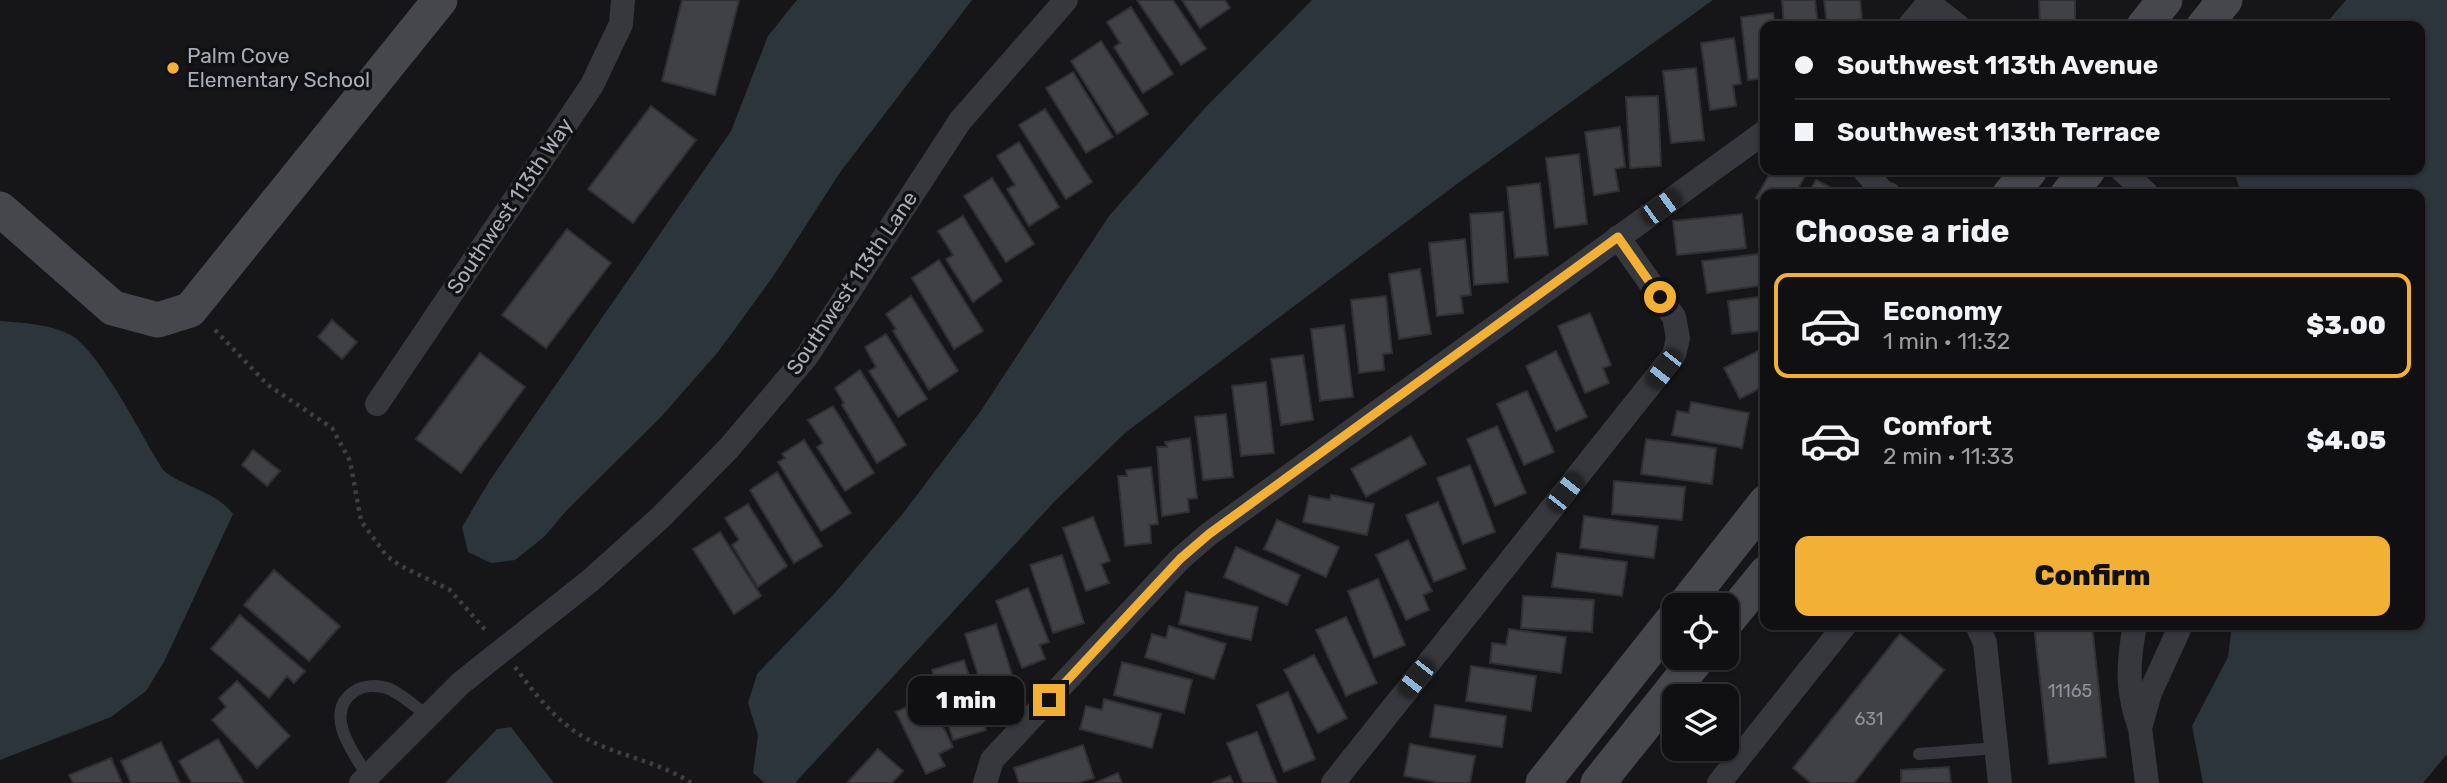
<!DOCTYPE html>
<html lang="en">
<head>
<meta charset="utf-8">
<style>
  body { margin:0; font-family:Rubik,sans-serif; background:#19191b; color:#f1f3f6; height:100vh; display:flex; flex-direction:column; font-size:26px; white-space:nowrap }
  * { box-sizing:border-box; margin:0 }
  p { font-size:23px; color:#9c9d9f }
  .icon { flex:none; width:38px; height:38px; fill:none; stroke:currentColor; stroke-width:2; stroke-linecap:round; stroke-linejoin:round }
  .map { position:relative; flex:1; overflow:hidden }
  .sheet { position:absolute; left:1760px; top:189px; width:665px; height:441px; display:flex; flex-direction:column; background:#101012; border-radius:14px; box-shadow:0 2px 5px #0004,0 0 0 2px #303032 }
  .sheet>* { flex:none }
  .banner { position:absolute; left:1760px; top:21px; width:665px; height:154px; border-radius:14px; box-shadow:0 2px 5px #0004,0 0 0 2px #303032; display:grid; align-content:center; height:154px; padding:0 35px; background:#101012 }
  .buttons { position:absolute; left:1662px; top:593px; display:grid; gap:14px }
  .buttons a { display:grid; place-items:center; width:77px; height:77px; border-radius:14px; background:#101012; box-shadow:0 2px 5px #0004,0 0 0 2px #303032; font-size:35px }
  .end { position:absolute; width:32px; height:32px; margin:-16px; border:9px solid #f2b134; background:#111; box-shadow:0 0 0 4px #111 }
  .from { border-radius:50% }
  .bubble { position:absolute; height:49px; border-radius:14px; background:#101012; box-shadow:0 2px 5px #0004,0 0 0 2px #303032; font-size:23px; font-weight:800; line-height:49px; text-align:center }
  .car { position:absolute; width:21px; height:42px; margin:-21px -10px; border-radius:9px; box-shadow:0 0 5px 2px #0007; background:linear-gradient(#222 24%,#8ab4d8 0 40%,#222 0 76%,#8ab4d8 0 86%,#222 0) }
  .banner b { display:flex; align-items:center; gap:24px; height:66px; font-size:26px }
  .banner b+b { border-top:2px solid #303032 }
  .banner i { width:18px; height:18px; background:#f1f3f6 }
  ul { padding:0; list-style:none }
  li { display:flex; align-items:center; gap:21px; height:105px; margin:0 14px 10px; padding:0 21px; border:4px solid transparent; border-radius:14px }
  li div { flex:1 }
  li b { display:block; font-size:26px }
  li em { font-style:normal; font-weight:800 }
  li.current { border-color:#f2b134 }
  li>.icon { width:63px; height:63px; stroke-width:1.5 }
  h2 { padding:0 35px; font-size:32px; line-height:84px }
  .button { display:flex; gap:14px; margin-top:auto; padding:14px 35px }
  .button a { flex:1; height:80px; border-radius:14px; background:#f2b134; color:#111; font-size:28px; font-weight:800; line-height:80px; text-align:center }
  .map>svg:first-child { display:block }
</style>
</head>
<body>
<div class="map">
<svg width="2447" height="783" viewBox="0 0 2447 783">
  <rect width="100%" height="100%" fill="#161618"/>
  <path fill="#2c353c" d="M797 0H972L841 171 772 278 718 352 661 417 567 510 544 537 515 560 491 563 468 552 462 527 490 480 731 131 768 36Z
    M1312 0H1713L1461 181 1125 433 1054 502 795 783H765L753 773 758 735 748 703 757 674 834 594 904 512 980 412 1109 216 1204 109Z
    M2346 0H2447V754L2423 783H2203L2192 726 2228 657 2232 625H2420V194H2241L2234 170H2420V26H2324Z
    M0 321C23 323 48 324 69 334 100 350 142 438 164 471 186 488 217 492 233 514L164 662 146 691 111 717 0 760Z
    M511 727 554 783H445L497 729Z"/>
  <path fill="#404145" stroke="#303034" stroke-width="2" d="M682 0H739L715 95 662 81Z
    M1137 0H1173L1206 49 1181 65Z
    M1182 0H1225L1230 8 1200 28Z
    M1782 0H1815L1818 26H1784Z
    M1824 0H1860L1862 19 1827 23Z
    M2039 0H2075V25L2040 26Z
    M1131 7 1173 74 1143 93 1114 47 1120 43 1107 22Z
    M1773 13 1775 26H1766V78L1748 80 1741 17Z
    M1734 38 1741 84 1733 85 1736 106 1710 110 1701 43Z
    M1101 41 1148 114 1117 134 1071 61Z
    M1696 68 1704 140 1671 143 1663 71Z
    M1073 72 1113 137 1086 153 1046 88Z
    M1658 96 1661 166 1630 168 1626 97Z
    M651 106 696 140 633 223 588 189Z
    M1045 109 1092 182 1066 199 1019 125Z
    M1620 127 1625 167 1615 169 1619 191 1594 195 1585 132Z
    M1019 142 1059 207 1029 226 1007 189 1015 185 997 156Z
    M1579 154 1587 224 1555 228 1546 158Z
    M1772 170H1808L1795 194H1766V203L1756 198Z
    M992 178 1034 244 1006 262 964 196Z
    M1816 180 1843 194H1808Z
    M1540 183 1548 255 1515 258 1507 187Z
    M1503 212 1508 282 1474 285 1470 214Z
    M1742 214 1746 248 1677 255 1673 221Z
    M963 216 1002 281 973 302 946 259 953 255 938 231Z
    M567 229 611 263 546 348 502 315Z
    M1465 239 1471 295 1461 296 1463 313 1437 316 1429 243Z
    M1766 253V285L1707 293 1702 261Z
    M939 260 983 331 954 349 912 278Z
    M1420 269 1431 334 1399 339 1389 274Z
    M911 296 958 371 929 390 893 331 896 329 886 314Z
    M1386 296 1392 353 1383 354 1384 370 1359 373 1351 300Z
    M1766 296V330L1732 334 1728 301Z
    M1590 313 1611 365 1603 368 1609 383 1585 393 1558 326Z
    M332 320 357 342 342 359 318 337Z
    M1344 325 1353 397 1320 401 1311 329Z
    M886 334 927 399 898 417 869 371 876 367 865 347Z
    M1766 347V385L1740 399 1724 368Z
    M1556 351 1587 417 1556 431 1526 366Z
    M480 353 525 387 461 473 416 439Z
    M1303 355 1313 420 1281 425 1271 359Z
    M860 370 906 445 877 463 842 405 844 403 835 388Z
    M1266 382 1274 453 1241 456 1232 386Z
    M1527 391 1554 452 1524 465 1497 404Z
    M1691 402 1749 413 1742 448 1672 435 1677 411 1689 413Z
    M833 406 874 473 845 491 817 447 823 443 808 420Z
    M1226 414 1233 477 1203 480 1195 417Z
    M1497 426 1526 493 1495 506 1467 439Z
    M1411 436 1426 464 1366 497 1351 469Z
    M1190 438 1197 498 1188 499 1189 512 1162 516 1157 447H1167L1165 442Z
    M1646 439 1716 448 1712 484 1641 474Z
    M804 440 851 513 821 531 778 462 785 458 782 454Z
    M253 450 280 471 267 486 242 465Z
    M1470 465 1495 532 1463 544 1437 478Z
    M1151 467 1158 524 1150 525 1151 543 1125 546 1118 476H1127L1126 470Z
    M777 472 822 546 794 563 750 490Z
    M1614 481 1685 487 1682 520 1612 514Z
    M1331 495 1374 504 1367 535 1303 522 1309 496 1330 500Z
    M1438 502 1466 569 1434 582 1406 515Z
    M748 504 787 566 758 587 732 545 739 540 725 518Z
    M1584 516 1658 526 1654 558 1580 548Z
    M1093 517 1110 561 1101 564 1109 583 1086 591 1063 528Z
    M1277 520 1339 547 1326 577 1264 549Z
    M720 532 761 596 734 614 693 549Z
    M1408 540 1432 591 1423 595 1429 610 1406 620 1376 555Z
    M1236 547 1300 575 1287 605 1224 577Z
    M1557 553 1627 562 1622 596 1552 587Z
    M1062 555 1084 623 1053 633 1030 565Z
    M274 570 340 626 309 661 244 605Z
    M1378 579 1405 645 1374 658 1348 591Z
    M1028 588 1049 642 1040 645 1045 659 1022 668 996 601Z
    M1186 592 1258 607 1251 640 1179 624Z
    M1523 596 1594 600 1592 632 1521 628Z
    M240 615 305 671 294 683 287 676 269 698 211 649Z
    M1346 617 1377 683 1346 696 1316 630Z
    M996 624 1018 694 987 703 965 634Z
    M2034 625H2092L2106 757 2049 764Z
    M1169 626 1226 644 1214 679 1145 657 1152 634 1166 638Z
    M1509 629 1566 637 1561 673 1490 663 1492 643 1506 645Z
    M1900 634 1944 670 1854 783H1811L1793 768Z
    M1314 655 1347 718 1318 733 1284 670Z
    M964 660 986 730 953 740 932 670Z
    M1122 662 1192 680 1184 713 1114 695Z
    M1471 666 1536 676 1531 711 1466 701Z
    M237 681 290 736 257 768 212 720 226 707 219 698Z
    M1288 692 1315 759 1284 772 1257 705Z
    M929 697 953 747 939 754 945 766 926 774 896 712Z
    M1104 699 1161 714 1152 748 1080 729 1086 706 1102 710Z
    M1435 705 1506 716 1502 747 1430 737Z
    M1257 732 1277 783H1243L1227 743Z
    M218 739 244 783H192L179 761Z
    M161 742 180 783H131L121 761Z
    M1410 744 1475 756 1470 783H1441L1404 776Z
    M1083 745 1094 778 1078 783H1019L1014 768Z
    M878 749 903 771 892 783H847Z
    M111 758 122 783H73L69 775Z
    M1949 767 1951 783H1901V770Z
    M1118 773 1122 783H1095Z
    M1230 776 1233 783H1212Z"/>
  <g fill="none" stroke-linecap="round" stroke-linejoin="round">
    <path stroke="#3d3f44" stroke-width="4.5" stroke-dasharray="3.5 5" stroke-linecap="butt" d="M215 330 268 385 332 428 350 461 361 521 386 555 399 565 450 590 488 633
      M515 667C536 695 556 722 587 739 621 757 658 761 691 783"/>
    <path stroke="#37383d" stroke-width="12" d="M1919 754 1997 748
      M368 776C353 753 322 712 355 691 364 685 377 685 387 688 401 693 415 707 428 716"/>
    <path stroke="#37383d" stroke-width="24" d="M1929 3 1958 26
      M1909 26 1931 0
      M1864 170 1884 193 1889 194
      M2122 170 2147 194
      M377 404 592 85 621 24 623 0
      M1977 625 1985 643 2000 783
      M2135 625C2128 662 2126 691 2140 728
      M361 783 461 683 591 580 661 517 729 448 807 356 960 121 1066 0
      M985 783 992 760 1180 559 1209 534 1766 131
      M1333 783 1674 355 1678 338 1674 317 1618 237
      M1719 783 1845 625
      M2147 783 2140 728 2150 693 2181 625"/>
    <path stroke="#45474d" stroke-width="35" d="M2144 26 2165 0
      M2204 26 2225 0
      M2010 194 2030 170
      M2068 194 2088 170
      M0 209 113 308 158 320 190 310 440 0
      M1684 606 1766 502
      M1727 621 1766 573
      M1543 783 1675 617
      M1598 783 1698 658"/>
  </g>
  <g fill="none" stroke-linecap="round" stroke-linejoin="round">
    <path stroke="#f2b134" stroke-width="9" d="M1049 700 1180 559 1209 534 1618 237 1660 297"/>
  </g>
  <circle fill="#f2b134" stroke="#111113" stroke-width="2.5" cx="173" cy="68" r="7"/>
  <g text-anchor="middle" stroke-width="7" stroke-linejoin="round" paint-order="stroke">
    <g font-size="18" fill="#8e929b">
      <text x="2070" y="697">11165</text>
      <text x="1869" y="725">631</text>
    </g>
    <g font-size="21" fill="#a8adb8" stroke="#111113" text-anchor="start">
      <text x="187" y="63">Palm Cove<tspan x="187" dy="24">Elementary School</tspan></text>
    </g>
    <g font-size="21" fill="#a8adb8" stroke="#111113">
      <text transform="translate(510 206) rotate(-56)" y="7">Southwest 113th Way</text>
      <text transform="translate(852 283) rotate(-56)" y="7">Southwest 113th Lane</text>
    </g>
  </g>
</svg>
<div class="buttons">
<a><svg class="icon" aria-label="locate" viewBox="0 0 24 24"><circle cx="12" cy="12" r="6"/><path d="M12 2v4M12 18v4M2 12h4M18 12h4"/></svg></a>
<a><svg class="icon" aria-label="layers" viewBox="0 0 24 24"><path d="M12 4l9 5-9 5-9-5zM3 14l9 5 9-5"/></svg></a>
</div>
<i class="end from" style="left:1660px;top:297px"></i>
<i class="end" style="left:1049px;top:700px"></i>
<div class="bubble" style="left:908px;top:676px;width:116px">1 min</div>
<i class="car" style="left:1661px;top:207px;rotate:54deg"></i>
<i class="car" style="left:1664px;top:369px;rotate:218deg"></i>
<i class="car" style="left:1565px;top:492px;rotate:38deg"></i>
<i class="car" style="left:1416px;top:678px;rotate:218deg"></i>
<div class="banner">
<b><i class="from"></i>Southwest 113th Avenue</b>
<b><i></i>Southwest 113th Terrace</b>
</div>
<section class="sheet">
<h2>Choose a ride</h2>
<ul>
<li class="current"><svg class="icon" aria-label="car" viewBox="0 0 24 24"><path d="M5 17H2v-5l4-1 3-4h7l3 4 3 1v5h-3M9 17h6M6 11h13"/><circle cx="7" cy="17" r="2"/><circle cx="17" cy="17" r="2"/></svg><div><b>Economy</b><p>1 min · 11:32</p></div><em>$3.00</em></li>
<li><svg class="icon" aria-label="car" viewBox="0 0 24 24"><path d="M5 17H2v-5l4-1 3-4h7l3 4 3 1v5h-3M9 17h6M6 11h13"/><circle cx="7" cy="17" r="2"/><circle cx="17" cy="17" r="2"/></svg><div><b>Comfort</b><p>2 min · 11:33</p></div><em>$4.05</em></li>
</ul>
<div class="button"><a>Confirm</a></div>
</section>
</div>
</body>
</html>
